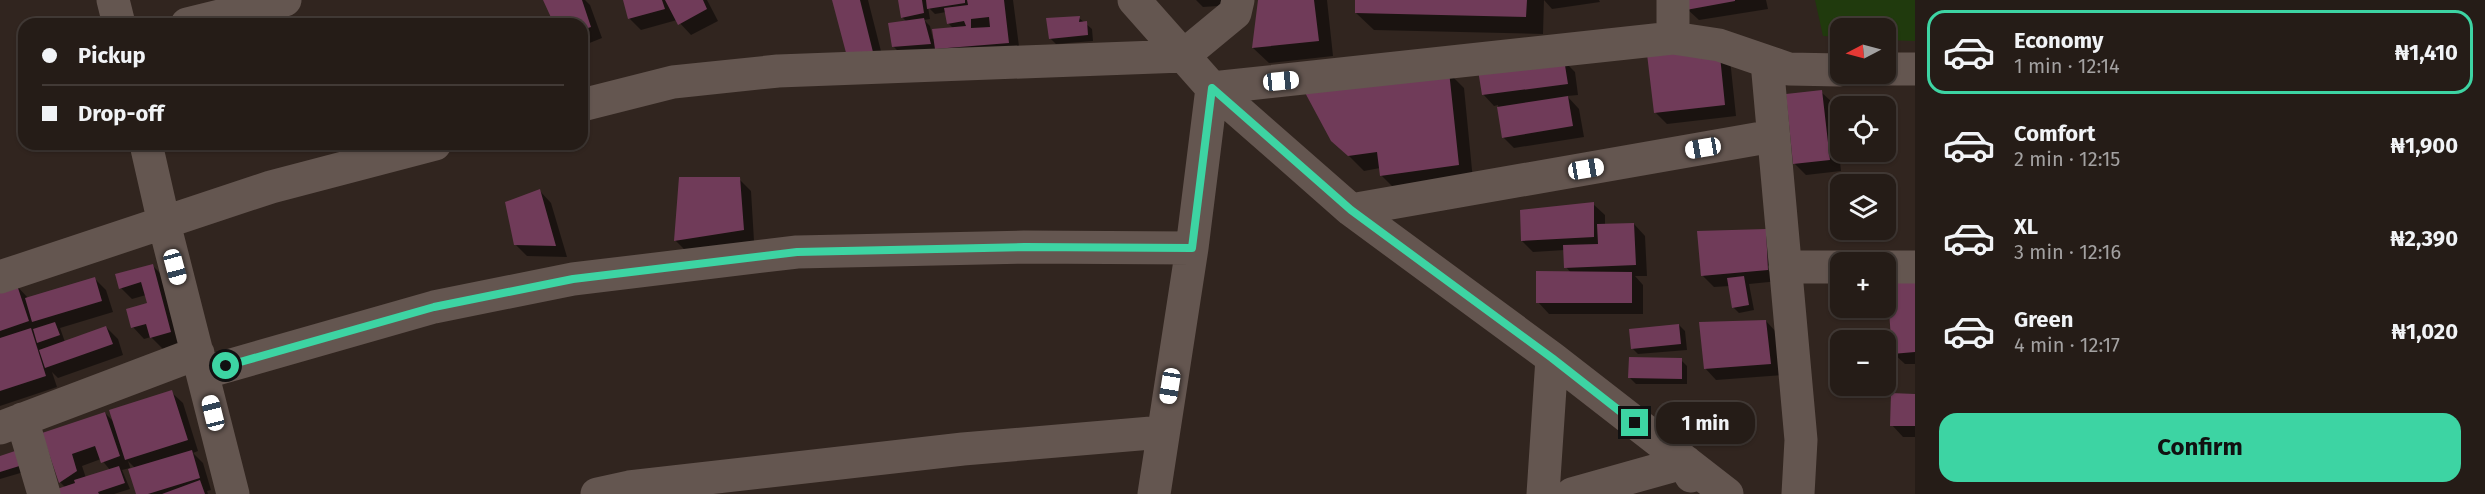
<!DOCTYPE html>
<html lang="en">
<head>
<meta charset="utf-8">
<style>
  body { margin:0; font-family:"Fira Sans",sans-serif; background:#2d2520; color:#f1f3f6; height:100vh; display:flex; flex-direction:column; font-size:22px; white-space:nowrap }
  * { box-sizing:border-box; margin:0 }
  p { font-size:20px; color:#a3a1a1 }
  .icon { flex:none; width:33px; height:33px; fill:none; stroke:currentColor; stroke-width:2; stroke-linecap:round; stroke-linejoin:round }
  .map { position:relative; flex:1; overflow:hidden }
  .panel { display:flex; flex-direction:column; background:#251c17; width:570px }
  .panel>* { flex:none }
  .top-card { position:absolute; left:18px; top:18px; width:570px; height:132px; border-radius:18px; box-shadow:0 2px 4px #0004,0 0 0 2px #423a36; display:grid; align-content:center; height:132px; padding:0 24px; background:#251c17 }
  .needle { width:39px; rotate:264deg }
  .tools { position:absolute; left:1830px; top:18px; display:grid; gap:12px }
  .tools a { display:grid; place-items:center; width:66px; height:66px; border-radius:12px; background:#251c17; box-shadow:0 2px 4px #0004,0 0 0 2px #423a36; font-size:30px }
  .end { position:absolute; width:27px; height:27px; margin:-14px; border:8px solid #3dd4a3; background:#111; box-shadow:0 0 0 3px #111 }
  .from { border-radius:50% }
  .bubble { position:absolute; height:42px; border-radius:18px; background:#251c17; box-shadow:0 2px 4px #0004,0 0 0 2px #423a36; font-size:20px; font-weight:700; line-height:42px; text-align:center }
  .car { position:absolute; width:18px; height:36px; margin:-18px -9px; border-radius:8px; box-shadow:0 0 4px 2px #0007; background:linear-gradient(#fff 24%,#345 0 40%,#fff 0 76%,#345 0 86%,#fff 0) }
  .top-card b { display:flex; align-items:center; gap:21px; height:57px; font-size:22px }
  .top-card b+b { border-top:2px solid #423a36 }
  .top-card i { width:15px; height:15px; background:#f1f3f6 }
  ul { padding:10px 0 0; list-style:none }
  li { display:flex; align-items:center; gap:18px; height:84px; margin:0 12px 9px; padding:0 12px; border:3px solid transparent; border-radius:18px }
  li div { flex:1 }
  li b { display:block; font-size:22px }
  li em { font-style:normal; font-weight:700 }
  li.current { border-color:#3dd4a3 }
  li>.icon { width:54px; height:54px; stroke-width:1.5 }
  .cta { display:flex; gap:12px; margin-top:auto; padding:12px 24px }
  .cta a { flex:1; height:69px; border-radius:18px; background:#3dd4a3; color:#111; font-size:24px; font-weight:700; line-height:69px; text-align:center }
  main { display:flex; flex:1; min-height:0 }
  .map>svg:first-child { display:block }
</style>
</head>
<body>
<main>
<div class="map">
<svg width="1915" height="494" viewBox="0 0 1915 494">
  <rect width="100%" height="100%" fill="#31251f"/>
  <path fill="#203a0d" d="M1815 0H1915V41L1886 40V28H1840V37L1823 36Z"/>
  <path fill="#0007" fill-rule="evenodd" d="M544 0H585L590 5 602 38 582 46V24H556Z
    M625 0H707L718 21 691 35 677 20 641 30 629 18Z
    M834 0H868L886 71Z
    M899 0H1013L1020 54 899 52 893 46 907 22 902 17ZM928 7 935 14 946 12 948 23 954 29 933 39 930 26 924 20 930 19Z
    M1196 0H1234L1233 5 1203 7Z
    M1260 0H1327L1333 56 1269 63 1253 48Z
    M1356 0H1599L1600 2 1552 9 1544 0 1543 34 1374 30 1356 13Z
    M1686 0H1766L1768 9 1699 20 1687 9Z
    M1079 18 1092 29 1093 41 1056 44 1050 38Z
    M1649 56 1730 59 1736 116 1667 124 1655 112Z
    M1563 60 1575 72 1578 95 1567 96 1579 109 1584 137 1514 148 1503 137 1498 105 1494 106 1483 94Z
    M1449 73 1464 88 1473 180 1396 190 1381 175 1380 168 1364 171 1344 151Z
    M1821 92 1833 103 1841 171 1806 175 1794 163Z
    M739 179 751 191 754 241 687 252 675 240Z
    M540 191 551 203 567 257 527 256 516 245Z
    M1593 204 1605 215V226L1634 224 1645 236 1647 276H1635L1643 285V314H1549L1538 302 1571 273 1566 267 1565 250 1533 252 1522 241Z
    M1766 230 1779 281 1749 284 1754 310 1739 313 1733 307 1730 286 1714 287 1703 276Z
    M152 265 164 277 182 343 163 349 151 337 144 339 133 327 148 304 146 295 132 299 121 288Z
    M95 279 106 290 113 312 60 328 65 342 106 327 118 339 123 355 58 378 52 372 57 387 0 406V292L17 286 28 298Z
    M1915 282V364H1905L1893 353Z
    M1766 321 1777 333 1782 375 1716 380 1705 368Z
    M1679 325 1685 331 1687 350 1638 354 1632 348Z
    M1681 360 1687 366V384H1636L1630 378Z
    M171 392 183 403 198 451 193 453 203 463 211 490 207 491 208 494H138L130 468 122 470 130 489 114 494H60L66 488 60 482 44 434 105 413 115 423ZM101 459 110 470 86 478 82 466ZM128 461 135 468 131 470Z
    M1915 396V437H1903L1892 425Z
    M0 457 34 469 0 479Z"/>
  <path fill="#703b59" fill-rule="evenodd" d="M543 0H582L591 27 582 30V24H554Z
    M623 0H662L665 9 628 19Z
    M665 0H703L707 9 678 25Z
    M832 0H860L875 60 849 64Z
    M898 0H922L924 13 901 18Z
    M926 0H965V3L927 9Z
    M967 0H1004L1009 43 935 49 932 29 966 26 964 21 947 24 944 8 968 5ZM989 17 990 27 971 28V19Z
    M1258 0H1314L1319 41 1252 48Z
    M1355 0H1527L1526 17 1355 13Z
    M1684 0H1735V1L1686 10Z
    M1080 16 1079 22 1087 21 1088 35 1049 39 1046 18Z
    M924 18 931 44 892 47 888 23Z
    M1719 46 1725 105 1654 113 1647 54Z
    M1564 59 1568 84 1482 95 1478 70Z
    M1449 71 1459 165 1380 176 1377 152 1348 156 1331 141 1302 87Z
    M1822 90 1830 160 1793 164 1786 94Z
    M1568 96 1573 126 1502 138 1497 107Z
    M679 177H740L744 230 674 241Z
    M540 189 556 246 514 245 505 202Z
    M1594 202V237L1521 241 1520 210Z
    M1634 223 1636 265 1564 268 1563 245 1598 244 1597 224Z
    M1766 229 1768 270 1701 276 1697 231Z
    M153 264 171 332 150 338 146 324 131 328 126 309 147 303 141 282 119 289 115 274Z
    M1536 271 1632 272V303H1536Z
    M1744 276 1749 305 1732 308 1727 278Z
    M95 277 102 301 32 322 25 298Z
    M1887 281H1915V352L1892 354Z
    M17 285 29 321 0 331V290Z
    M1766 320 1771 364 1704 369 1699 322Z
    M55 322 60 335 37 343 33 329Z
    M1679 324 1681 344 1631 349 1629 329Z
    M106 326 113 344 45 368 39 350Z
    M31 328 46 376 0 391V338Z
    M1629 357 1682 358V379L1628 378Z
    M172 390 188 440 125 460 109 410Z
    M1891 393 1915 394V426H1890Z
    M105 412 120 456 101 463 95 446 72 454 77 471 59 483 42 433Z
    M24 448 29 463 0 472V456Z
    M192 450 200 478 148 494H136L128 469Z
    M119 466 125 483 98 492 99 494H59L57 489 75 483 74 480Z
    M200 480 205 494H162Z"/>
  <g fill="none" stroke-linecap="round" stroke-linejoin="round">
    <path stroke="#645650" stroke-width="33" d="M113 0 119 24
      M1134 0 1212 88 1351 210 1552 358 1727 494
      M187 24 285 0
      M1673 38V0
      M1767 62 1801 440 1798 494
      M1886 69H1915
      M582 105 673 82 778 71 1183 56 1235 13 1238 0
      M146 144 164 223 233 494
      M1351 210 1773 136
      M1785 267H1840
      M1886 267H1915
      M0 277 271 187 435 144
      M203 373 434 307 573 279 797 252 1024 247 1192 248
      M22 419 44 494
      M0 428 198 353
      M597 494 629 487 963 449 1163 432
      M1154 494 1192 248 1212 88 1673 38 1719 45 1789 69 1840 70
      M1543 494 1552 358
      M1572 494 1686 462 1691 476"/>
  </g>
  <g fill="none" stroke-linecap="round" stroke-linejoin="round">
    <path stroke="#3dd4a3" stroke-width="8" d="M226 366 434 307 573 279 797 252 1024 247 1192 248 1212 88 1351 210 1552 358 1635 423"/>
  </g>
</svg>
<div class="tools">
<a><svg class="needle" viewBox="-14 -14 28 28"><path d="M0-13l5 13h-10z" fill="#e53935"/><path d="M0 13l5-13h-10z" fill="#a3a1a1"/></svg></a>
<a><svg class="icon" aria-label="locate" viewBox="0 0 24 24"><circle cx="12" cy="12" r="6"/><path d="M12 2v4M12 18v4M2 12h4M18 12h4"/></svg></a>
<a><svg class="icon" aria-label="layers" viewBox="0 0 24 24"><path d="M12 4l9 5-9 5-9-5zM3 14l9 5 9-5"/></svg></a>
<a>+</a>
<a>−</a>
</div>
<i class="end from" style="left:226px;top:366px"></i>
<i class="end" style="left:1635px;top:423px"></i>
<div class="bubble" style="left:1656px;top:402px;width:99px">1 min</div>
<i class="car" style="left:1281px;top:81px;rotate:84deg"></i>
<i class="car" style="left:1703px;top:148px;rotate:260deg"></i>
<i class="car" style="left:1586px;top:169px;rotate:80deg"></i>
<i class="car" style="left:175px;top:267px;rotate:165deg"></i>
<i class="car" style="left:1170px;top:386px;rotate:189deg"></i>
<i class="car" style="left:213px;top:413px;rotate:346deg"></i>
<div class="top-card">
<b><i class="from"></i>Pickup</b>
<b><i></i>Drop-off</b>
</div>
</div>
<section class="panel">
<ul>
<li class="current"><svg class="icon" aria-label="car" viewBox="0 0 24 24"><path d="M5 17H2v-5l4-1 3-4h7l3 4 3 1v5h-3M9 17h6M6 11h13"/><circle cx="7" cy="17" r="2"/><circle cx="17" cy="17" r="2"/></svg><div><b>Economy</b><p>1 min · 12:14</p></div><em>₦1,410</em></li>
<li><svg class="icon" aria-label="car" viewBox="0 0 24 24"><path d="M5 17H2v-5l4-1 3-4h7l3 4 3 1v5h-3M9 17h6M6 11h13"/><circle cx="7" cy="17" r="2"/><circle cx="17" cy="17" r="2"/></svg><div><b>Comfort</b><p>2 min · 12:15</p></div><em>₦1,900</em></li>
<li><svg class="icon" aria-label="car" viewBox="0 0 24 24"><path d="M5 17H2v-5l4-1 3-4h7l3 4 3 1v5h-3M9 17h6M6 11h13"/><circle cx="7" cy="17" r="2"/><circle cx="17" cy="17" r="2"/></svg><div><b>XL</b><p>3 min · 12:16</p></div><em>₦2,390</em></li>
<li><svg class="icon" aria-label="car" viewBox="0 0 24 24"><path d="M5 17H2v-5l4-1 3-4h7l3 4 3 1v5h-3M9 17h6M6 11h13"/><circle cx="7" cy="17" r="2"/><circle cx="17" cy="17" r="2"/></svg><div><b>Green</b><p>4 min · 12:17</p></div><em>₦1,020</em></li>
</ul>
<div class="cta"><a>Confirm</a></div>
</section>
</main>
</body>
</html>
